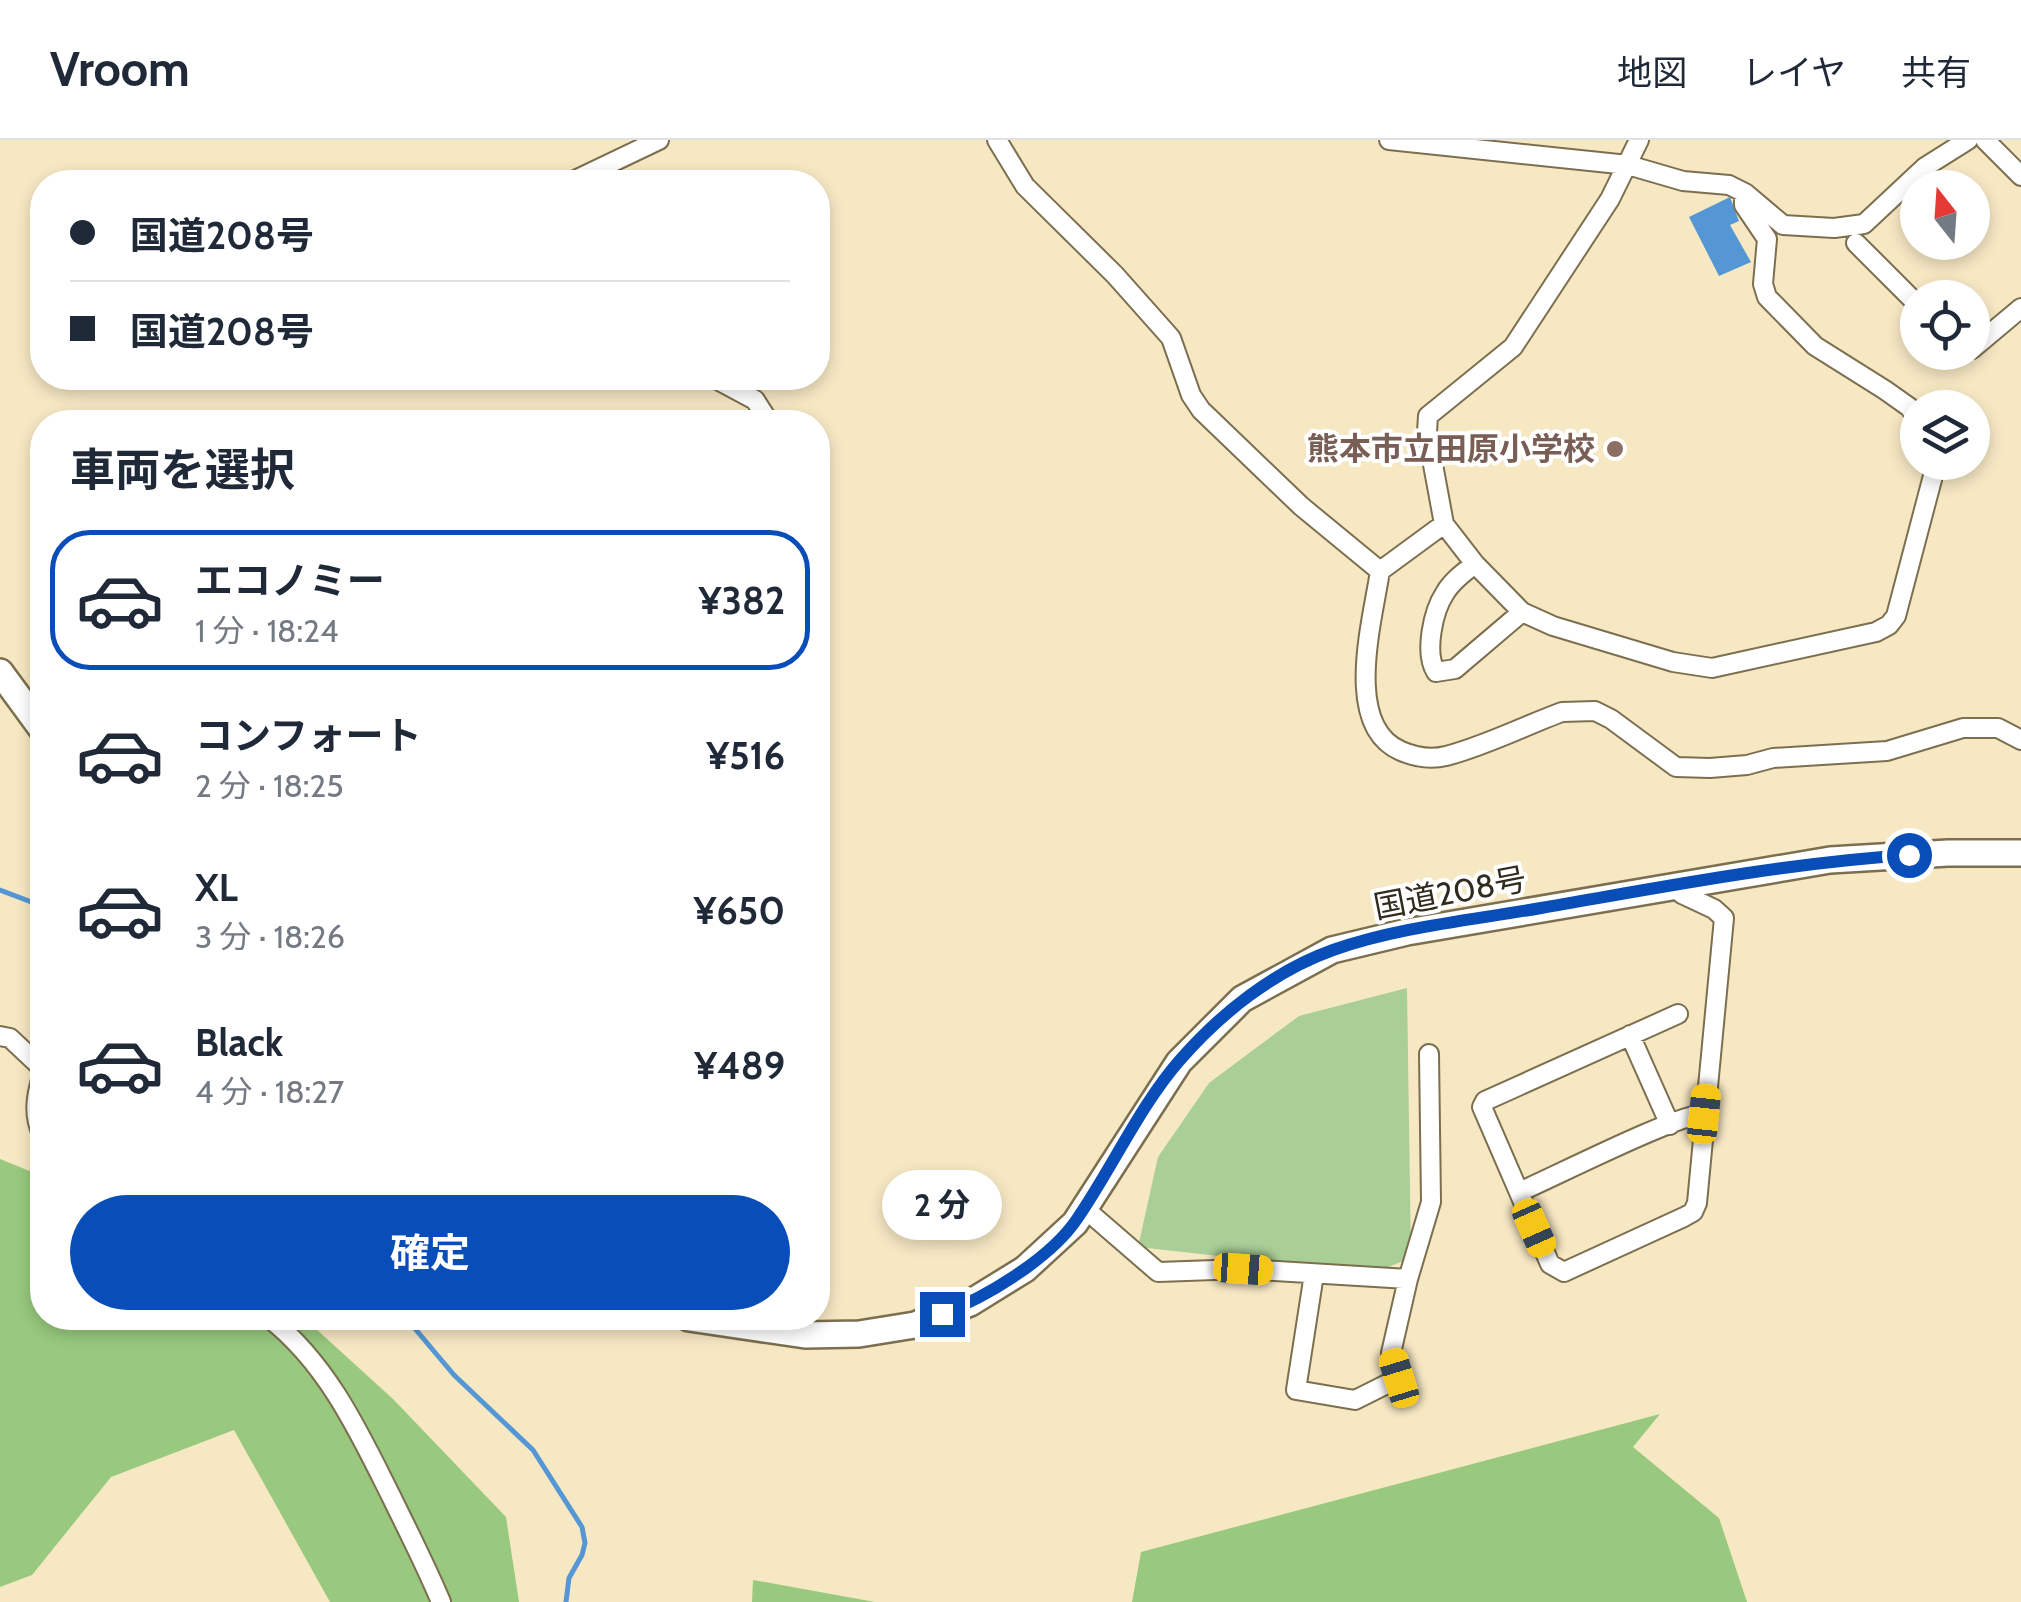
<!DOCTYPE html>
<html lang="ja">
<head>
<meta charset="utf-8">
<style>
  body { margin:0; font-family:Cabin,"Noto Sans JP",sans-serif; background:#f6f6f7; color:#1f2937; height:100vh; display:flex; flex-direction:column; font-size:38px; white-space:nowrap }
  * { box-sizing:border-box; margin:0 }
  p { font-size:32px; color:#747a83 }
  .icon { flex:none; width:55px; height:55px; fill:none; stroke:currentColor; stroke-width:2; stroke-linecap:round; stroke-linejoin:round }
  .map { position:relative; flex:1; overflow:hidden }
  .details { position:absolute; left:30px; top:270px; width:800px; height:920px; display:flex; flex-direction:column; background:#fff; border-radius:40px; box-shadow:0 5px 15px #0003 }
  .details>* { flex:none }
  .guide { position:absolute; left:30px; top:30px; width:800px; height:220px; border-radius:40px; box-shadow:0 5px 15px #0003; display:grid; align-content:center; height:220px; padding:0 40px; background:#fff }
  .needle { width:65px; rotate:343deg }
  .fabs { position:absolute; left:1900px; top:30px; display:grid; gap:20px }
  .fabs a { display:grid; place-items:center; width:90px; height:90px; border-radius:50%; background:#fff; box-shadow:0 5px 15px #0003; font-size:50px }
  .end { position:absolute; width:45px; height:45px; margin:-22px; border:12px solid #094eb8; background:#fff; box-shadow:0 0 0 5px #fff }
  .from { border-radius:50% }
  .bubble { position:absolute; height:70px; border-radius:35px; background:#fff; box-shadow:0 5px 15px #0003; font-size:32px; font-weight:700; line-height:70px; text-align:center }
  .car { position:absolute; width:30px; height:60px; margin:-30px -15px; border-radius:12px; box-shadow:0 0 8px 2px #0007; background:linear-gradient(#f5c518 24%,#345 0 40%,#f5c518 0 76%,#345 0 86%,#f5c518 0) }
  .guide b { display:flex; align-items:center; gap:35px; height:95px; font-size:38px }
  .guide b+b { border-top:2px solid #e0e1e3 }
  .guide i { width:25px; height:25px; background:#1f2937 }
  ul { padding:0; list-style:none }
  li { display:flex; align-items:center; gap:30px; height:140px; margin:0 20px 15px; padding:0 20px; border:5px solid transparent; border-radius:40px }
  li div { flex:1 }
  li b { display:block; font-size:38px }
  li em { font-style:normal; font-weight:700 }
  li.selected { border-color:#094eb8 }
  li>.icon { width:90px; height:90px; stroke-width:1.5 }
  h2 { padding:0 40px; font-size:45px; line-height:120px }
  .action { display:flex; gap:20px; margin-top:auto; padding:20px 40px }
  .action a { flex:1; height:115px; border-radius:60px; background:#094eb8; color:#fff; font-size:40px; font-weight:700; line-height:115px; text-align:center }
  header { display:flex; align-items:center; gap:60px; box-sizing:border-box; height:140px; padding:0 50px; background:#fff; border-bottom:2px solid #e0e1e3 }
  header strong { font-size:48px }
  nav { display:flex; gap:55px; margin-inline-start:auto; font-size:35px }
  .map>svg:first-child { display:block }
</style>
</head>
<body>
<header>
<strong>Vroom</strong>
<nav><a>地図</a><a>レイヤ</a><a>共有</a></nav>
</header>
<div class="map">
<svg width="2021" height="1462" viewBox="0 0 2021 1462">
  <rect width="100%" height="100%" fill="#f7e8c4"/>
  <path fill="#a9ce96" d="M1407 848 1411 1118 1386 1128 1237 1118 1138 1107 1158 1017 1209 943 1299 876Z"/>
  <path fill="#98c97e" d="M0 1019 42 1036V1178H304L393 1259 506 1377 519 1462H330L234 1290 111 1337 32 1435 0 1447Z
    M1660 1274 1633 1307 1719 1378 1747 1462H1132L1141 1412Z
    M753 1440 875 1462H752Z"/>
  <path fill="#5497d4" d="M1730 57 1739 81 1730 85 1751 122 1719 136 1689 77Z"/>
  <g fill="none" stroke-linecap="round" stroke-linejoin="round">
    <path stroke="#5497d4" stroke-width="5" d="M0 750 42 766
      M406 1178 454 1235 533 1310 582 1387 585 1403 582 1415 569 1438 566 1462"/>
    <g stroke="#7c6f4f" stroke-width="22">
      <path id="minor" d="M997 0 1025 46 1115 135 1171 198 1191 255 1201 270 1301 366 1380 431
        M1389 0 1628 25 1683 41 1729 45 1745 53 1783 85 1834 88 1864 84 1925 27 1968 0
        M1639 0 1610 59 1513 207 1428 276 1427 292 1444 384 1380 431C1373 479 1342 586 1401 611 1415 617 1430 620 1446 616 1485 606 1524 586 1562 572L1595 571 1611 579 1676 627 1710 628 1747 625 1773 618 1887 611 1963 588H1998L2021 600
        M1985 0 2021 36
        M571 42 659 0
        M1744 55V65L1767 99 1763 144 1767 157 1815 206 1885 250 1909 267 1918 279
        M1856 103 1918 165
        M1972 209 2021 168
        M714 238 755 260 769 282
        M1444 384 1475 424 1522 472 1553 486 1673 522 1712 528 1876 492 1889 485 1896 476 1934 332 1933 322
        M1475 424C1464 432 1452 441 1445 453 1433 471 1424 513 1436 532L1455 529 1522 472
        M1678 874 1485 961 1482 967 1550 1124 1564 1132 1684 1077 1693 1072 1697 1063 1724 778 1714 769 1682 754 1680 744
        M1630 895 1670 985
        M0 896 10 898 42 928
        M42 936C36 957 33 974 42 994
        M1519 1052C1550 1039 1681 972 1705 974
        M1084 1068 1158 1132 1243 1129 1408 1139 1431 1062 1429 914
        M1314 1134 1296 1250 1355 1260 1399 1238 1391 1213 1408 1139
        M269 1178C327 1223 359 1292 391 1356 408 1391 426 1426 441 1462"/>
    </g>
    <g stroke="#7c6f4f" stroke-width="30">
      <path id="highway" d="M0 532 42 589
        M689 1178 805 1195 859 1194 915 1185 970 1163 1025 1129 1075 1083 1179 922 1242 859 1332 810 1407 792 1830 720 1948 713H2021"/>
    </g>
    <use href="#minor" stroke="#fff" stroke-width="18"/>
    <use href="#highway" stroke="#fff" stroke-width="25"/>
  </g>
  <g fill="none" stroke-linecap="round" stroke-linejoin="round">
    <path stroke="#094eb8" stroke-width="12" d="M942 1174C986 1157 1050 1119 1077 1079 1111 1030 1141 964 1180 920 1221 873 1274 831 1333 810 1398 787 1473 780 1541 768 1663 747 1785 723 1909 715"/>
  </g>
  <circle fill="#8d6e63" stroke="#fff" stroke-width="4" cx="1615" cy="309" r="10"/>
  <g text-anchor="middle" stroke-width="8" stroke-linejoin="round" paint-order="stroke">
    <g font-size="32" font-weight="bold" fill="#785e54" stroke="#fff" text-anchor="end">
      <text x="1595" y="320">熊本市立田原小学校</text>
    </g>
    <g font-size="32" fill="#312b1d" stroke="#fff">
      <text transform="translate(1450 753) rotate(-11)" y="11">国道208号</text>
    </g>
  </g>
</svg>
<div class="fabs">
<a><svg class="needle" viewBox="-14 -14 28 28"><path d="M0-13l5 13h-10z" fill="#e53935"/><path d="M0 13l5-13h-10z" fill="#747a83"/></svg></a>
<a><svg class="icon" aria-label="locate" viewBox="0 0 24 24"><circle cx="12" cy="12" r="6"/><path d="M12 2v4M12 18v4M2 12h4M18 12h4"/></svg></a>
<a><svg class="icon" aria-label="layers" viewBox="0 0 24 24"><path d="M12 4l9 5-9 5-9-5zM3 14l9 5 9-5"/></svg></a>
</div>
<i class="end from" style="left:1909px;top:715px"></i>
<i class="end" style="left:942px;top:1174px"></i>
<div class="bubble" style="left:882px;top:1030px;width:120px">2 分</div>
<i class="car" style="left:1704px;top:974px;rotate:6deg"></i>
<i class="car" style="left:1534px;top:1088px;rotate:156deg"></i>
<i class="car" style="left:1243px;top:1129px;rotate:94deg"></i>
<i class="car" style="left:1399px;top:1238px;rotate:343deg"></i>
<div class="guide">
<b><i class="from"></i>国道208号</b>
<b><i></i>国道208号</b>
</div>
<section class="details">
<h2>車両を選択</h2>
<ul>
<li class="selected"><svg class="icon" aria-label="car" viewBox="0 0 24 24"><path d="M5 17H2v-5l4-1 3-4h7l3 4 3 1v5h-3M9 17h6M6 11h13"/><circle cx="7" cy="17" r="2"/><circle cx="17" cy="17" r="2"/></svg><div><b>エコノミー</b><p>1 分 · 18:24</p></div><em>¥382</em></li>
<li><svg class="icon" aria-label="car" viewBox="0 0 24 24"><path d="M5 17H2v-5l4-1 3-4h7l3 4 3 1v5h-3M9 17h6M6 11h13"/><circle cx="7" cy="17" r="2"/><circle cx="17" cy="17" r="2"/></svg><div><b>コンフォート</b><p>2 分 · 18:25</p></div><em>¥516</em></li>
<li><svg class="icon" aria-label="car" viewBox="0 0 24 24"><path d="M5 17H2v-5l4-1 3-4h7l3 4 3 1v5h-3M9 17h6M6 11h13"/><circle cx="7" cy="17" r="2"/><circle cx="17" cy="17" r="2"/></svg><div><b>XL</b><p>3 分 · 18:26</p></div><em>¥650</em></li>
<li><svg class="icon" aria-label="car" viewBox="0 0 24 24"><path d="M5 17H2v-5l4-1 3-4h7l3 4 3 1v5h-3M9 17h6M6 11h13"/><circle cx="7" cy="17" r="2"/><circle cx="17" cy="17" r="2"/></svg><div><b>Black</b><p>4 分 · 18:27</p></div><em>¥489</em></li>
</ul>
<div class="action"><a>確定</a></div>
</section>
</div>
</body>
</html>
